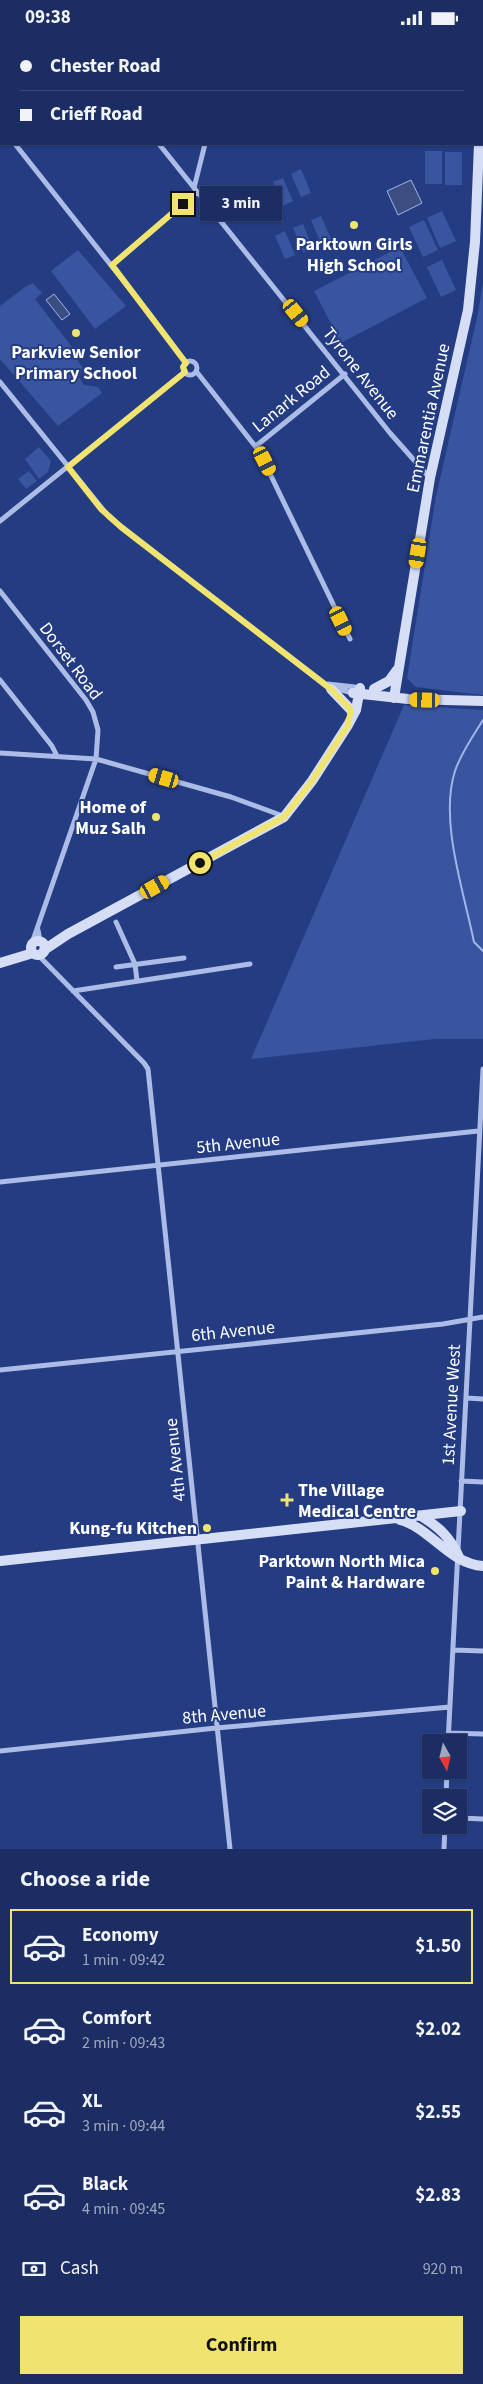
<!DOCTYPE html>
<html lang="en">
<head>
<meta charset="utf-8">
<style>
  body { margin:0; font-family:"Source Sans 3",sans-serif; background:#243568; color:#f1f3f6; height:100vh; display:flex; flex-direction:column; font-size:19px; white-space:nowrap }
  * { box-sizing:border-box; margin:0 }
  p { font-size:16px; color:#a0a8be }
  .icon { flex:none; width:28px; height:28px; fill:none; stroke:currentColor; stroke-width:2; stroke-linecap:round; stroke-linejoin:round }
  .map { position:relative; height:1814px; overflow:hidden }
  .details { display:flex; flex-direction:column; background:#1b2d62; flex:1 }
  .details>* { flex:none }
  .hud { position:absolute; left:0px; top:0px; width:484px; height:110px; box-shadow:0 1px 4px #0004,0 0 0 1px #394977; display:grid; align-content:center; height:110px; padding:0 20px; background:#1b2d62 }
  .needle { width:32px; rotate:172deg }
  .fabs { position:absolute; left:422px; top:1699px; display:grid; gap:10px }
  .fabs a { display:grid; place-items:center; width:45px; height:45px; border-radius:0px; background:#1b2d62; box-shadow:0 1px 4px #0004,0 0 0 1px #394977; font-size:25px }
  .end { position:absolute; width:22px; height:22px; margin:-11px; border:6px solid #f1e370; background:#111; box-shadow:0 0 0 2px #111 }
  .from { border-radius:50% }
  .bubble { position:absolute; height:35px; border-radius:0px; background:#1b2d62; box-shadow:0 1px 4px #0004,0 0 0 1px #394977; font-size:16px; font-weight:700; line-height:35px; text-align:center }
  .car { position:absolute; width:15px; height:30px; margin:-15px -8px; border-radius:6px; box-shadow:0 0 4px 1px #0007; background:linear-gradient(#f5c518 24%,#345 0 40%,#f5c518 0 76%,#345 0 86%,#f5c518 0) }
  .hud b { display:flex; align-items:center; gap:18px; height:48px; font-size:19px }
  .hud b+b { border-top:1px solid #394977 }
  .hud i { width:12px; height:12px; background:#f1f3f6 }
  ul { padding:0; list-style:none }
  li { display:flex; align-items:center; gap:15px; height:75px; margin:0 10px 8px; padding:0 10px; border:2px solid transparent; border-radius:0px }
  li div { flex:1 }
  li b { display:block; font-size:19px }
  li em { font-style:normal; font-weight:700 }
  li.selected { border-color:#f1e370 }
  li>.icon { width:45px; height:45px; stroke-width:1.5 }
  h2 { padding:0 20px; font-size:22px; line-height:60px }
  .pay { display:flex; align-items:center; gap:12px; height:55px; padding:0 20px; font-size:19px }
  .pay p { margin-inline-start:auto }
  .primary-button { display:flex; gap:10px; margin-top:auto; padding:10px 20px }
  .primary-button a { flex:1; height:58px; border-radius:0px; background:#f1e370; color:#111; font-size:20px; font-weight:700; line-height:58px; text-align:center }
  .status { display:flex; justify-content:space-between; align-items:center; height:35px; padding:0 25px; background:#1b2d62; direction:ltr }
  .status svg { height:14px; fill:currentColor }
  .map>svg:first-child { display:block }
</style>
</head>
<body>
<div class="status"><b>09:38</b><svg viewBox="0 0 49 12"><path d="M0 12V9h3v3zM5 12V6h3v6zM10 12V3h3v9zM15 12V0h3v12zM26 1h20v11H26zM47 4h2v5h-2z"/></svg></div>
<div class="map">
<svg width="483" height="1814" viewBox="0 0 483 1814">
  <rect width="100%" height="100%" fill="#243c82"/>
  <path fill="#3955a0" d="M425 116H442V149H425Z
    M445 117H462V150H445Z
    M301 134 311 158 301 162 291 139Z
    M283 143 293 166 283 171 273 147Z
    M266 151 276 174 266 179 256 155Z
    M442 176 456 206 440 213 427 183Z
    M321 181 331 204 321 209 311 185Z
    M424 185 438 215 423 222 409 192Z
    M303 189 313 213 303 217 293 193Z
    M285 196 295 220 285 224 275 201Z
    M400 212 427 263 341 308 314 256Z
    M78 215 126 271 95 294 51 236Z
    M442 225 456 255 441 262 427 232Z
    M33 248 42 258 35 264 79 321 76 323 83 333 79 342 84 350 98 352 102 358 58 391 0 324V271L25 252Z
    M483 248V660H482L416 652 407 643 436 461 477 283Z
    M39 412 51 426 48 437 39 444 25 424Z
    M29 436 37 446 26 454 18 444Z
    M404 670 483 675V1004H434L251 1024Z"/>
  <path fill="#3c4d81" stroke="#a1b5e8" d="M411 145 422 168 398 180 387 156Z
    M54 259 70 279 62 285 46 265Z"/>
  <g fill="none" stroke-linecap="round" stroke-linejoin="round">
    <path stroke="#a1b5e8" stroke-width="2" d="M483 685C473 701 461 718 455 736 439 785 464 857 474 907L483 916"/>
    <path stroke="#acbce7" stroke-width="5" d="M71 0 72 1
      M24 1 26 0
      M233 1V0
      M0 22 1 21
      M0 90 1 92
      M15 109 148 277 186 328
      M159 109 390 398 429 442
      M194 153 205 109
      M112 230 197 157
      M183 333a7 7 0 1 1 14 0a7 7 0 1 1-14 0Z
      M196 336 259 416 350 604
      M0 347 109 482 326 651 353 658
      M256 411 345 339
      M0 486 185 337
      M0 556 86 665 93 677 98 695 96 724 32 908
      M0 645 52 711 57 721
      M328 649 355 652
      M0 718 96 724 231 762 283 781
      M116 887 135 929 137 946
      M38 895 40 906
      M38 920 144 1028 148 1034 230 1814
      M116 932 184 923
      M73 956 250 929
      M0 1147 478 1096
      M0 1335 443 1289 483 1282
      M466 1363 483 1364
      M461 1446 483 1447
      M453 1615 483 1616
      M449 1698 483 1699
      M448 1708 483 1034
      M0 1716 216 1693 450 1672
      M446 1762 447 1735
      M459 1783 483 1784
      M444 1814 445 1790"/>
    <path stroke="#d6def6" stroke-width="10" d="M482 1V0
      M331 654 351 675
      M374 654 389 646 397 635
      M353 658 408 664 483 666
      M394 663 430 443 468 275 475 207 479 109
      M31 913a7 7 0 1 1 14 0a7 7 0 1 1-14 0Z
      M44 915 68 899 284 782 312 746 348 690 356 675 360 653
      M0 928 33 918
      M421 1481C439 1492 450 1502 459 1522
      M400 1485C431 1493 449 1529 483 1531
      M0 1526 461 1476"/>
  </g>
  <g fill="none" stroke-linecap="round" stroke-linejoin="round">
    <path stroke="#f1e370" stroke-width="6" d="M183 169 112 230 186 328 183 332 185 337 68 432 101 474 121 492 331 654 351 675 348 690 312 746 284 782 200 828"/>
  </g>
  <g fill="#f1e370" stroke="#243c82" stroke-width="2">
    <circle cx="354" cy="190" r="5"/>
    <circle cx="76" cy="298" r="5"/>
    <circle cx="156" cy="782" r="5"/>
    <path d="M284.5 1457.5h5v5h5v5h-5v5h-5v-5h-5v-5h5z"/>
    <circle cx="207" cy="1493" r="5"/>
    <circle cx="435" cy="1536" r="5"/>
  </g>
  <g text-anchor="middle" stroke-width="4" stroke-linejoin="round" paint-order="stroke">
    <g font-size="18" font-weight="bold" fill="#fff" stroke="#243c82" text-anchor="end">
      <text x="354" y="215" text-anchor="middle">Parktown Girls<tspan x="354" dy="21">High School</tspan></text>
      <text x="76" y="323" text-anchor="middle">Parkview Senior<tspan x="76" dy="21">Primary School</tspan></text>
      <text x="146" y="778">Home of<tspan x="146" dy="21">Muz Salh</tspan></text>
      <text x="298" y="1461" text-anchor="start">The Village<tspan x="298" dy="21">Medical Centre</tspan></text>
      <text x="197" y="1499">Kung-fu Kitchen</text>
      <text x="425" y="1532">Parktown North Mica<tspan x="425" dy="21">Paint &amp; Hardware</tspan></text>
    </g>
    <g font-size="18" fill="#fff" stroke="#243c82">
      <text transform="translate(361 338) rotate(52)" y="6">Tyrone Avenue</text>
      <text transform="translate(291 364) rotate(-39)" y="6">Lanark Road</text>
      <text transform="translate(428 383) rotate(-78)" y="6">Emmarentia Avenue</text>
      <text transform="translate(71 626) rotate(53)" y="6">Dorset Road</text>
      <text transform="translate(238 1108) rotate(-6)" y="6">5th Avenue</text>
      <text transform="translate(233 1296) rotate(-6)" y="6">6th Avenue</text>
      <text transform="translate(451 1370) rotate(-87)" y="6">1st Avenue West</text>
      <text transform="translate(175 1425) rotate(-96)" y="6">4th Avenue</text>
      <text transform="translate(224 1679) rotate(-5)" y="6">8th Avenue</text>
    </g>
  </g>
</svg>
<div class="fabs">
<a><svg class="needle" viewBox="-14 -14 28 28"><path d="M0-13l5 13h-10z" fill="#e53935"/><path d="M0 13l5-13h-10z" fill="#a0a8be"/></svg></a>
<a><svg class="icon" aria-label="layers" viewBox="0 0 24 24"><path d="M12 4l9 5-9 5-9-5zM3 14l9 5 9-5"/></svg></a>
</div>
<i class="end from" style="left:200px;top:828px"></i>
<i class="end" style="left:183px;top:169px"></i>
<div class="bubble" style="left:200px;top:151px;width:82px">3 min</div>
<i class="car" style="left:296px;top:278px;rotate:141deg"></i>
<i class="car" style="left:265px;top:426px;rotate:153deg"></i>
<i class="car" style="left:418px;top:518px;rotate:189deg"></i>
<i class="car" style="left:341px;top:586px;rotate:154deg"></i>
<i class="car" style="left:425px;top:665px;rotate:271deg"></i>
<i class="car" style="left:164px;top:743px;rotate:286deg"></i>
<i class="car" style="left:155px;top:852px;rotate:61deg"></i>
<div class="hud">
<b><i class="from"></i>Chester Road</b>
<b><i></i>Crieff Road</b>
</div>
</div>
<section class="details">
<h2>Choose a ride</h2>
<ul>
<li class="selected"><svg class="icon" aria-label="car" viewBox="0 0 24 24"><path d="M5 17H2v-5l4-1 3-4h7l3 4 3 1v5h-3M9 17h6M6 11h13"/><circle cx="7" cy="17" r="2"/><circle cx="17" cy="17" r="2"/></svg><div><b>Economy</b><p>1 min · 09:42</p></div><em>$1.50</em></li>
<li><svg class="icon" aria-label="car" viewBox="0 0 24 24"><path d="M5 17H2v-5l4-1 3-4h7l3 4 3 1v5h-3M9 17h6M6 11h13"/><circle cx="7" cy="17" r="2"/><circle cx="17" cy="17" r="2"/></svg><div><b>Comfort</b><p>2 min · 09:43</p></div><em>$2.02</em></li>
<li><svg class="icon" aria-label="car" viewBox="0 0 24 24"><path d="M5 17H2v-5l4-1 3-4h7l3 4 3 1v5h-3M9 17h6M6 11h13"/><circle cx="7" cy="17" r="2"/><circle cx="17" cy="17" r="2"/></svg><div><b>XL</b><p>3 min · 09:44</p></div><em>$2.55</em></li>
<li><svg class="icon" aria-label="car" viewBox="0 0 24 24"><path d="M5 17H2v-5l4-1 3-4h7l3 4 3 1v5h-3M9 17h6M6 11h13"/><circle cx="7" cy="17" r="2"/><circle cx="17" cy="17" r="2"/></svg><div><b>Black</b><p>4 min · 09:45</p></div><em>$2.83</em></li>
</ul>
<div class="pay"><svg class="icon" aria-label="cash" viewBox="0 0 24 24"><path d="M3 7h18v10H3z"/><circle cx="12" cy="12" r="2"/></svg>Cash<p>920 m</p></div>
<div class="primary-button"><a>Confirm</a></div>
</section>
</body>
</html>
